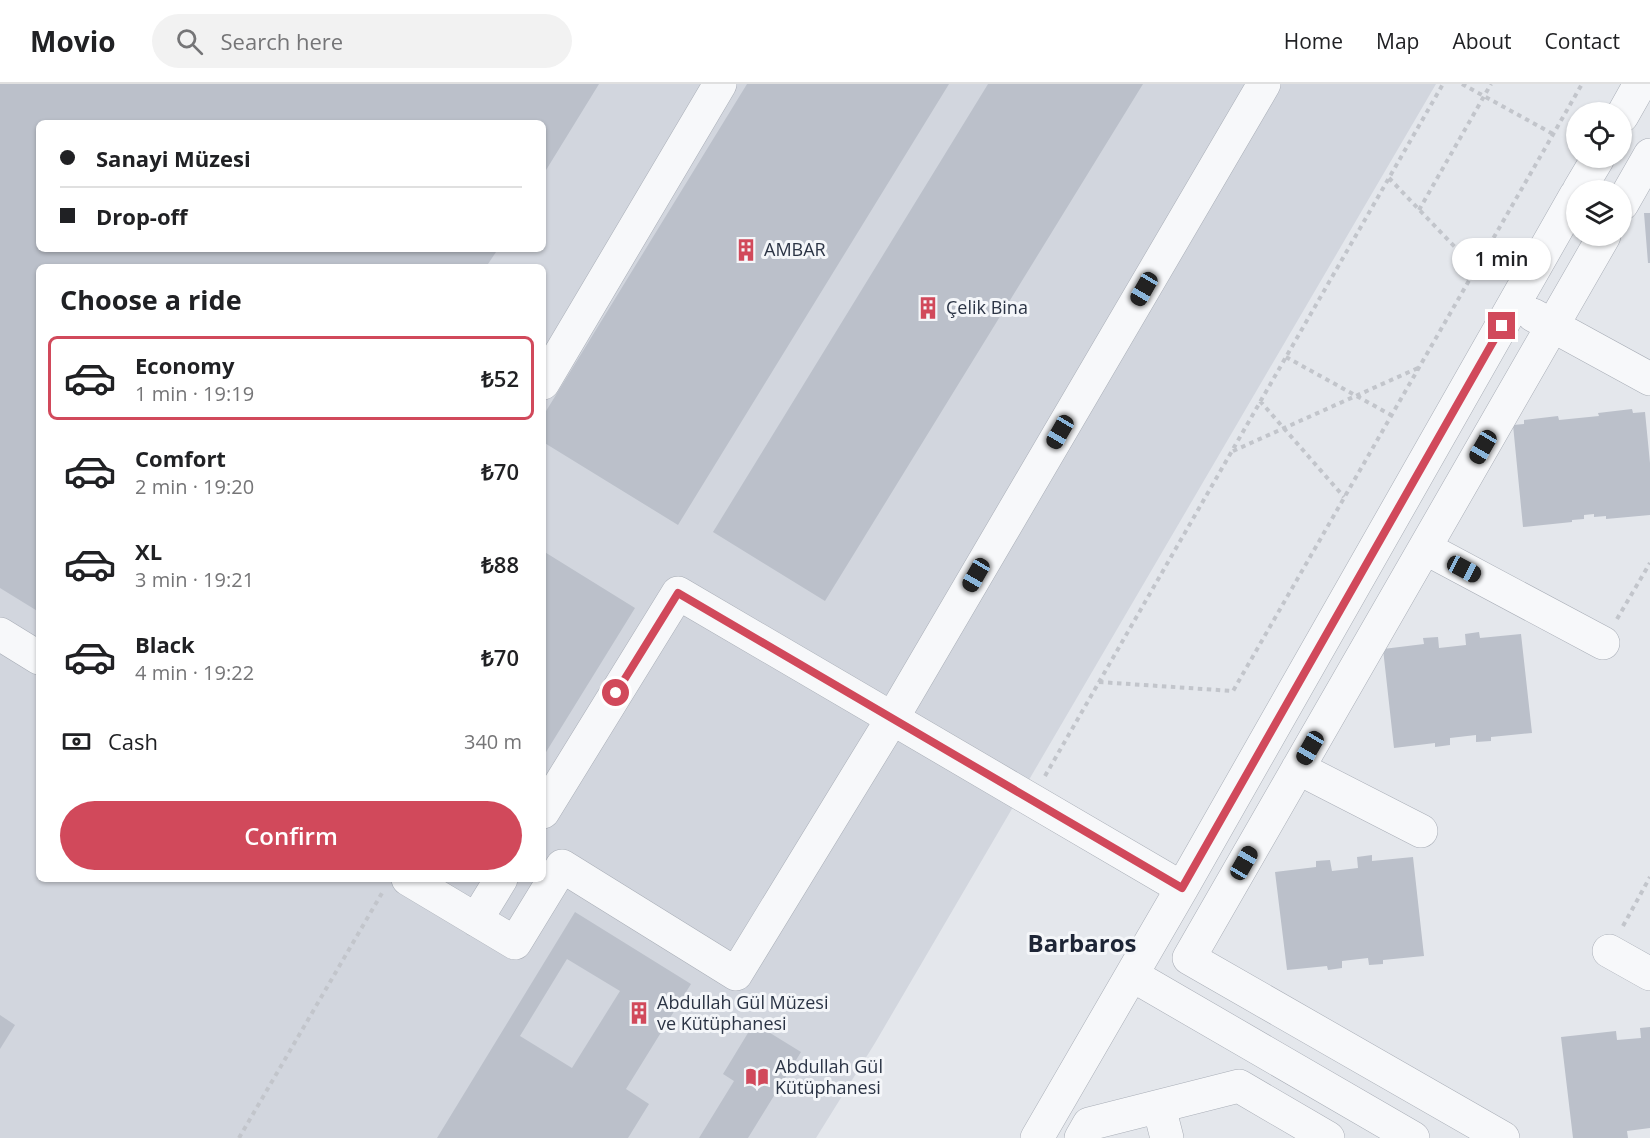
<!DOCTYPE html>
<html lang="en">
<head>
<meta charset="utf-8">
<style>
  body { margin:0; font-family:"Open Sans",sans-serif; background:#f2f2f2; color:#202124; height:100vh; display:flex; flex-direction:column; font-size:22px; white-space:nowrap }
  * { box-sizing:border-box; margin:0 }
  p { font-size:20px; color:#757577 }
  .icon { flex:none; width:33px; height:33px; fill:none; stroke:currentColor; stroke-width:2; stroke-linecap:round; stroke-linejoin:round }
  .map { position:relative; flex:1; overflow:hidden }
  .drawer { position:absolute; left:36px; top:180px; width:510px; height:618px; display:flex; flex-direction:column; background:#fff; border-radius:9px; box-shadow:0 2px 4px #0004 }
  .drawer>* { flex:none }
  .hud { position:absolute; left:36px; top:36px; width:510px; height:132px; border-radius:9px; box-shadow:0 2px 4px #0004; display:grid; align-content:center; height:132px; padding:0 24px; background:#fff }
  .controls { position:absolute; left:1566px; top:18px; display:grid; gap:12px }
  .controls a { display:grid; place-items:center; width:66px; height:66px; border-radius:50%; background:#fff; box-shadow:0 2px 4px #0004; font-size:30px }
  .end { position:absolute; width:27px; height:27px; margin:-14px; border:8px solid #d1495b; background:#fff; box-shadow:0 0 0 3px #fff }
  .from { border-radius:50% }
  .bubble { position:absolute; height:42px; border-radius:21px; background:#fff; box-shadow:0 2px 4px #0004; font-size:20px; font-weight:600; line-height:42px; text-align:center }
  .car { position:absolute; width:18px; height:36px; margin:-18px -9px; border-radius:8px; box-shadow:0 0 4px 2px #0007; background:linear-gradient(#222 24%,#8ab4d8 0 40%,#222 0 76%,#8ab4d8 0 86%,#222 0) }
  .hud b { display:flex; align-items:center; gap:21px; height:57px; font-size:22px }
  .hud b+b { border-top:2px solid #e0e0e0 }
  .hud i { width:15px; height:15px; background:#202124 }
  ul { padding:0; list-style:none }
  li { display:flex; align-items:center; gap:18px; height:84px; margin:0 12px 9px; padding:0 12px; border:3px solid transparent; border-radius:9px }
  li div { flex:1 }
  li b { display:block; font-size:22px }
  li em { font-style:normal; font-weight:600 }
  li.on { border-color:#d1495b }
  li>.icon { width:54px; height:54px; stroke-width:1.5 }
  h2 { padding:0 24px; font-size:27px; line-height:72px }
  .pay { display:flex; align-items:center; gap:15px; height:66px; padding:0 24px; font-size:22px }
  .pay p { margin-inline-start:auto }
  .action { display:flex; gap:12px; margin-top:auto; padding:12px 24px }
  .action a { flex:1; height:69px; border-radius:36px; background:#d1495b; color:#fff; font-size:24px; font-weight:600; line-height:69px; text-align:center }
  header { display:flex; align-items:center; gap:36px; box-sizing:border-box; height:84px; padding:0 30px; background:#fff; border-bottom:2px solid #e0e0e0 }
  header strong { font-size:28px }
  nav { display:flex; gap:33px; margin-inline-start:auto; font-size:21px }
  .search { width:420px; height:54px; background:#f2f2f2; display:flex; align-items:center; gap:15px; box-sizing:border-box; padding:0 21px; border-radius:33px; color:#757577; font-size:22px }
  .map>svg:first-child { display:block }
</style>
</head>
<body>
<header>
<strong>Movio</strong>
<div class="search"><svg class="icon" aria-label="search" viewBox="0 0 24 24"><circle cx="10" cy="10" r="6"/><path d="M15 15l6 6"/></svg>Search here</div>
<nav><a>Home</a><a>Map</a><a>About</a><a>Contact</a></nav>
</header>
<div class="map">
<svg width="1650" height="1054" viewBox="0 0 1650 1054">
  <rect width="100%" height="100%" fill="#e4e7ec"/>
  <path fill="#d2d6de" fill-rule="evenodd" d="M0 0H1436L875 959 816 1054H0ZM39 39H543V165H39ZM39 183H543V795H39Z"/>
  <path fill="#bbc0ca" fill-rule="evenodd" d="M0 0H599L543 91V39H39V165H498L486 183H39V528L0 504Z
    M747 0H949L678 441 543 358V332Z
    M988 0H1143L825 517 713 448Z
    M1644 129H1650V179H1648Z
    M1632 325 1633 329 1645 328 1650 379V431L1606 435V432L1594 433V430L1584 431V435L1572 436V438L1523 443 1513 341 1524 340V336L1558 332 1559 336 1599 332 1598 329Z
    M543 467 635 524 543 673Z
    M1479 548 1480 554 1521 550 1532 649 1491 653V657L1476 658V651L1450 654V661L1435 663V659L1394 664 1383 565 1424 560 1423 554 1438 553 1439 564 1466 561 1465 550Z
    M1372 771V777L1413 773 1424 872 1383 876V880L1369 881 1368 874 1342 877V884L1328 886 1327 882 1287 886 1275 788 1316 783V777L1330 776 1332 787 1358 784 1357 773Z
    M575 828 691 900 626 1005 649 1020 628 1054H437ZM567 875 620 907 572 984 520 952Z
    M0 931 15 941 0 965Z
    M754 939 801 968 748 1054H699L734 997 723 990Z
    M1650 943V1044L1627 1047 1628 1054H1573L1561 953 1616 947 1617 956 1641 954 1640 944Z"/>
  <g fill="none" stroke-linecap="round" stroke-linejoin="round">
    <g stroke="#a9aeb7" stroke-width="34">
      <path id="minor" d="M1622 32 1640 0
        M1579 106 1598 74
        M1622 120 1650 71
        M1533 231 1650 295
        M543 299 720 0
        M1425 464 1603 559
        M0 550 39 574
        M1298 684 1421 747
        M543 728 678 509 1182 804
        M408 795 515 859 562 782 736 890 892 635 1264 0
        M476 836 501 795
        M1609 867 1650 890
        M1132 891 1413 1054
        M1159 1023 1167 1054
        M1037 1054 1182 804 1576 111
        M1081 1054 1089 1040 1239 1002 1328 1054
        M1503 1054 1189 874 1604 152"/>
    </g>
    <path stroke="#c2c5cb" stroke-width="4" stroke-dasharray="4.5 4.5" stroke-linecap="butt" d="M1462 0 1553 50
      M1389 94 1476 185
      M1419 126 1491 0
      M1286 273 1391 331
      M1260 317 1344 413
      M1233 367 1418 284
      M1617 535 1650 479
      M1099 598 1233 607 1582 0
      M1045 692 1443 0
      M1623 842 1650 793
      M239 1054 382 809"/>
    <use href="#minor" stroke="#f7f8fa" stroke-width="33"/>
  </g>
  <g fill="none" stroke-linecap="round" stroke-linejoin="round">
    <path stroke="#d1495b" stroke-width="8" d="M616 609 678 509 1182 804 1502 242"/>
  </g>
  <defs>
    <g id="building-bare" transform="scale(1.8)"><path d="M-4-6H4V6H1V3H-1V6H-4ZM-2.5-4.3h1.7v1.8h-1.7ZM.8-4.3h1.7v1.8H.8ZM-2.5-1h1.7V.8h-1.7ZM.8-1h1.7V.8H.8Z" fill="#d1495b" stroke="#f4f6f9" stroke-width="2.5" paint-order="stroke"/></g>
    <g id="library-bare" transform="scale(1.8)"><path d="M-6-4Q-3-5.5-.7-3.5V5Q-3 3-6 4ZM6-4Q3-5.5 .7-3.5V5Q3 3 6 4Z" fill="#d1495b" stroke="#f4f6f9" stroke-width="2.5" paint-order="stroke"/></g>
  </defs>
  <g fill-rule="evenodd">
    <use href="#building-bare" x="746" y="166"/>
    <use href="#building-bare" x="928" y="224"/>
    <use href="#building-bare" x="639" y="929"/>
    <use href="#library-bare" x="757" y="993"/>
  </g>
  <g text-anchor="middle" stroke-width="6" stroke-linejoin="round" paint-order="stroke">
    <g font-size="18" fill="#2b3445" stroke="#f4f6f9" text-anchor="start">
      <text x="764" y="172">AMBAR</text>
      <text x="946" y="230">Çelik Bina</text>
      <text x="657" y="925">Abdullah Gül Müzesi<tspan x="657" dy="21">ve Kütüphanesi</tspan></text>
      <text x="775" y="989">Abdullah Gül<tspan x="775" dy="21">Kütüphanesi</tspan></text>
    </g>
    <g font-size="24" font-weight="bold" fill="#1d2536" stroke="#f4f6f9">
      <text x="1082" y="868">Barbaros</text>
    </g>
  </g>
</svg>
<div class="controls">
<a><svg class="icon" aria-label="locate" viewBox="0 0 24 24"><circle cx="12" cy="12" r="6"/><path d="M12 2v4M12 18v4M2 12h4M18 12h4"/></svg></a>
<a><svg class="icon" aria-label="layers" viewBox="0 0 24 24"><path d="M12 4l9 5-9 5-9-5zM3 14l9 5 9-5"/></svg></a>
</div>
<i class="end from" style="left:616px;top:609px"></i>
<i class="end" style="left:1502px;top:242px"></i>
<div class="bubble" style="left:1452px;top:154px;width:99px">1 min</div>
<i class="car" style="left:1144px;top:205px;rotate:210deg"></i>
<i class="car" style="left:1060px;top:348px;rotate:210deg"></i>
<i class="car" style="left:1483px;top:363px;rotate:210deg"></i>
<i class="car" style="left:1464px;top:485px;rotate:118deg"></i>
<i class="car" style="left:976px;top:491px;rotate:210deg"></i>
<i class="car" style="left:1310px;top:664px;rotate:210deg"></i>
<i class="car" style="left:1244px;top:779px;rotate:30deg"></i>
<div class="hud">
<b><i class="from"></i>Sanayi Müzesi</b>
<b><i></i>Drop-off</b>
</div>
<section class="drawer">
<h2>Choose a ride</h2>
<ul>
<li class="on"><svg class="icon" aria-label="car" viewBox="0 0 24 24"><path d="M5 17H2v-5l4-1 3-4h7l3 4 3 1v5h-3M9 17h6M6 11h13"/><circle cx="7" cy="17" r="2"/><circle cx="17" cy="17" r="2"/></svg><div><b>Economy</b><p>1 min · 19:19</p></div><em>₺52</em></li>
<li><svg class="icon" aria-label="car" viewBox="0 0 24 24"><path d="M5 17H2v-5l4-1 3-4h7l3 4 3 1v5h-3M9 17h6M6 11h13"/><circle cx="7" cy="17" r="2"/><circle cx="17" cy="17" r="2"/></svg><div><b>Comfort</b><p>2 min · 19:20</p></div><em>₺70</em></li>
<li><svg class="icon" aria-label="car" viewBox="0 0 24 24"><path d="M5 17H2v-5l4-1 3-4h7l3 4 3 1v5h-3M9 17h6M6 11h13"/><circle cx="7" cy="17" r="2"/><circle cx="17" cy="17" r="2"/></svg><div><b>XL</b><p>3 min · 19:21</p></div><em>₺88</em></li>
<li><svg class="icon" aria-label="car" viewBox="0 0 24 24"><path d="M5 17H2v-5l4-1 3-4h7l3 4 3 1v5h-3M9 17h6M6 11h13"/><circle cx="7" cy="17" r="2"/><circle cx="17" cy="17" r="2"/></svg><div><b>Black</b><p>4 min · 19:22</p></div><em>₺70</em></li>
</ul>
<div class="pay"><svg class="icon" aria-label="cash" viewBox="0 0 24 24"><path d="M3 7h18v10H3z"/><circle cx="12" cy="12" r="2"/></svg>Cash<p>340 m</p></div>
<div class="action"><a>Confirm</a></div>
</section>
</div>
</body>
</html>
